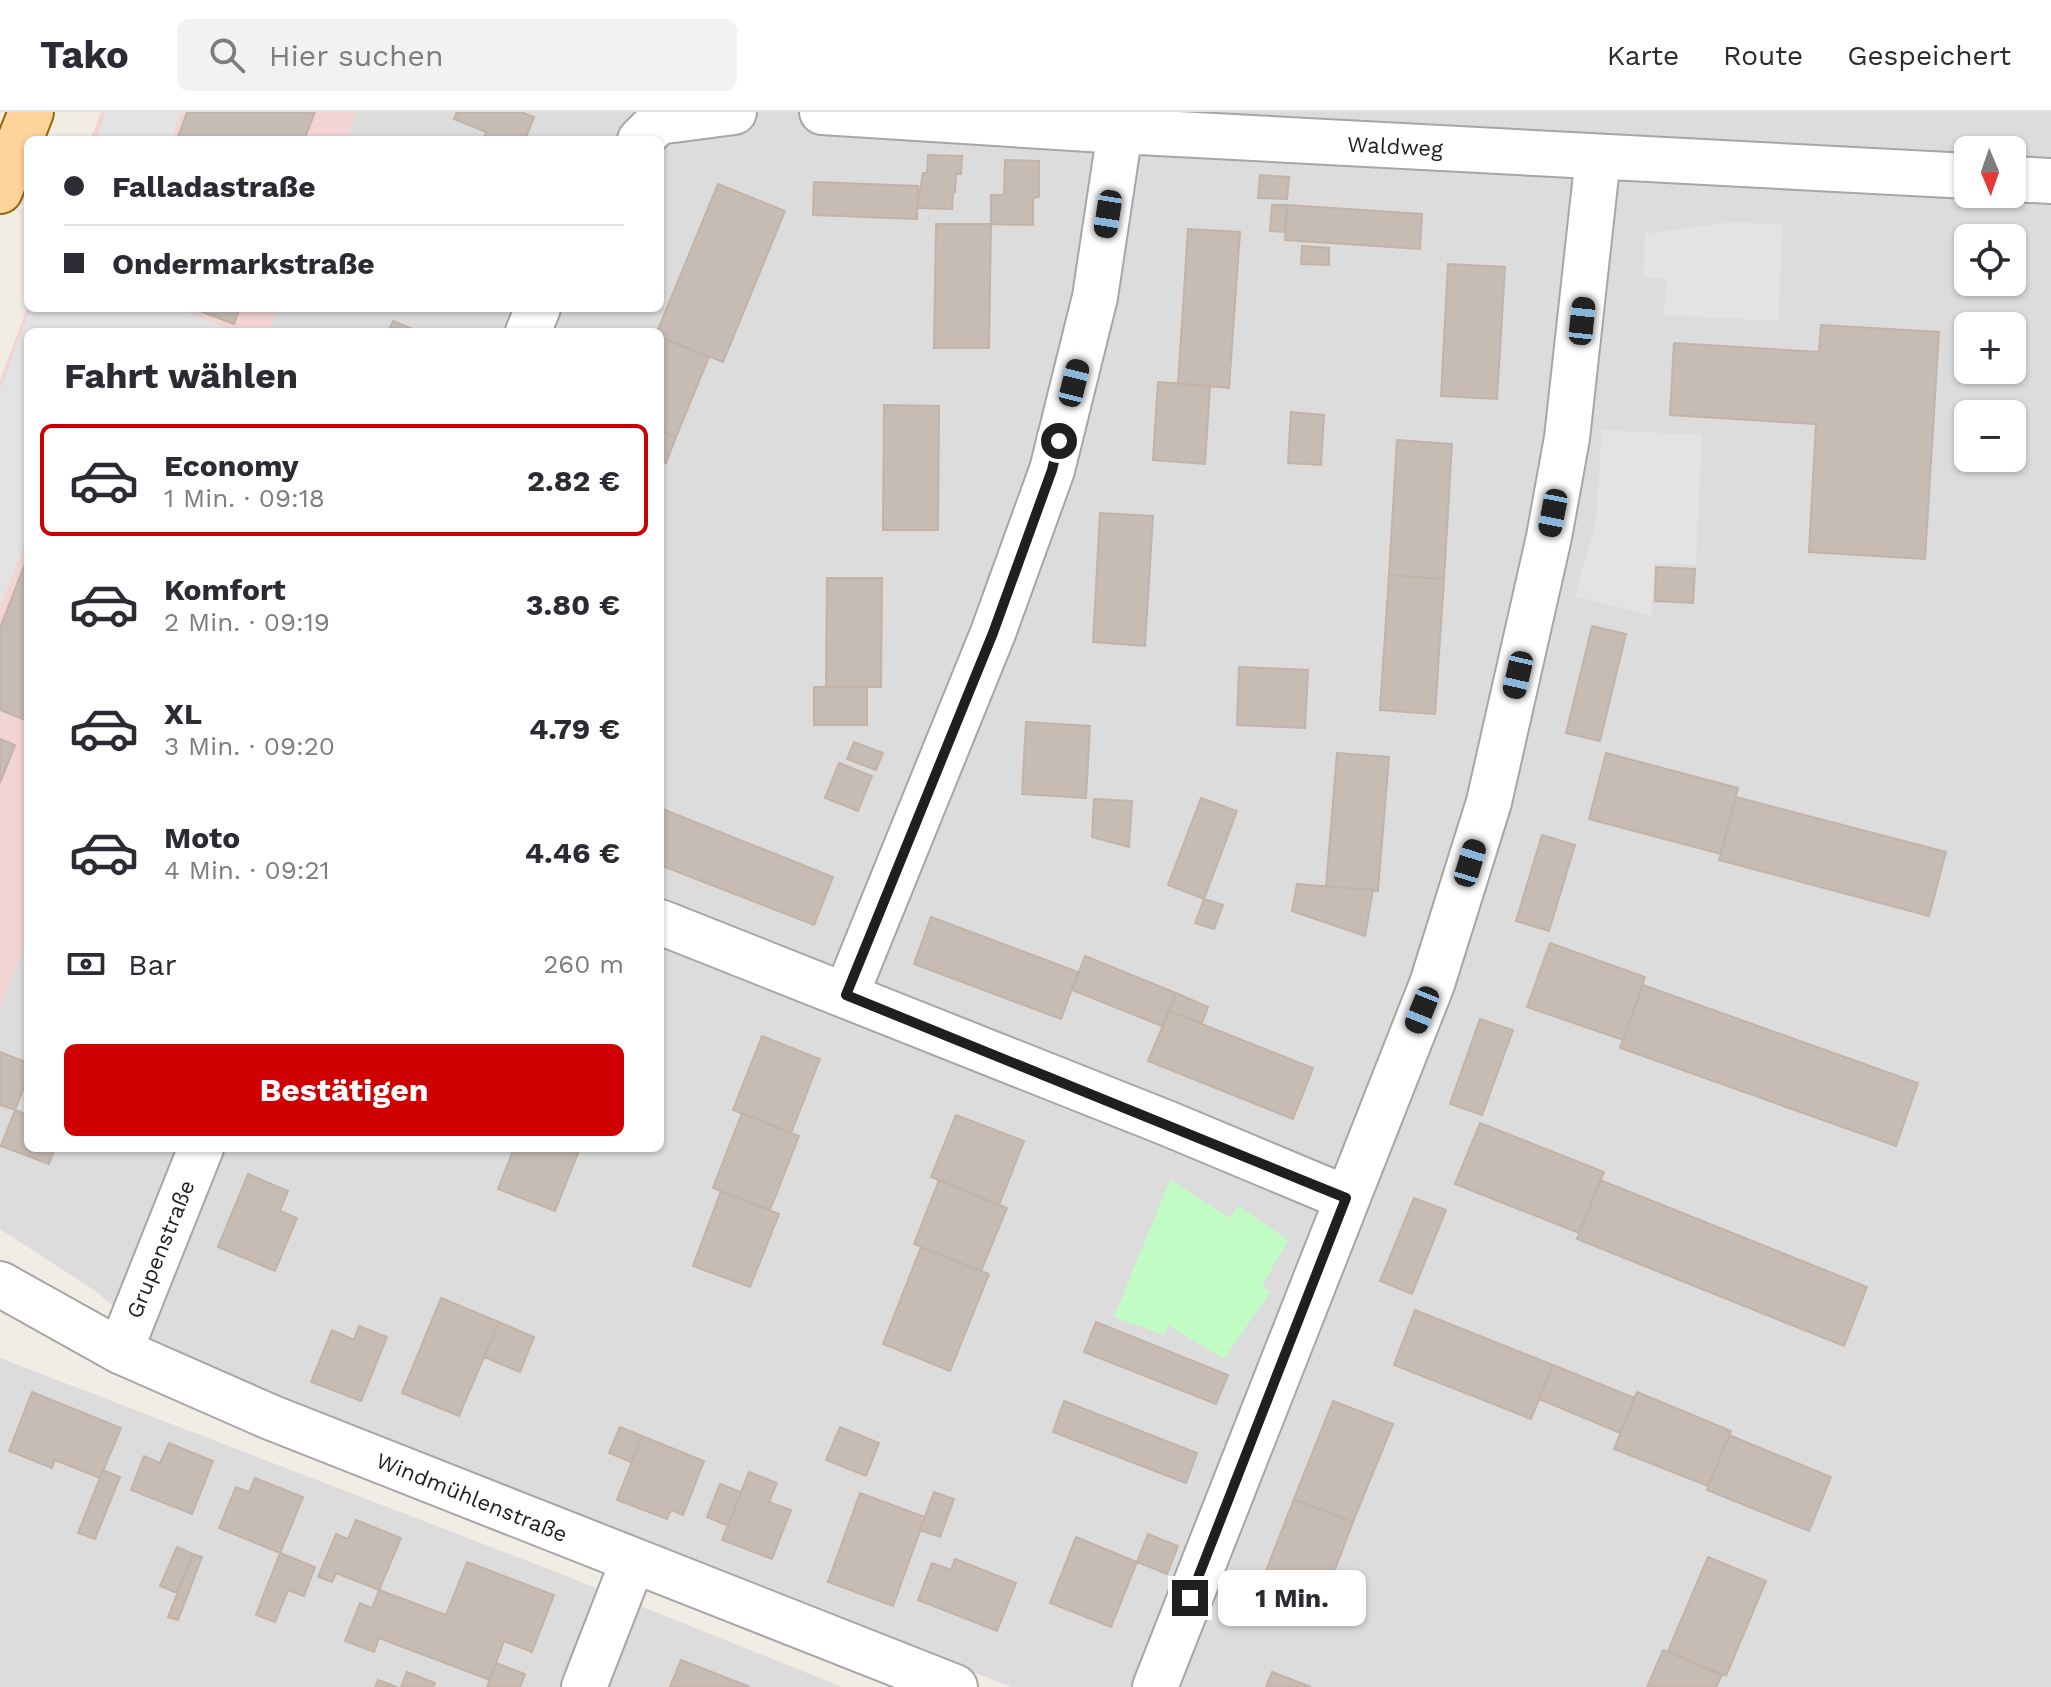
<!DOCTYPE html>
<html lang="de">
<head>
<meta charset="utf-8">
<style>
  body { margin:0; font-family:"Work Sans",sans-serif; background:#f2f2f3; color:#2b2b33; height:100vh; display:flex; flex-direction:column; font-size:30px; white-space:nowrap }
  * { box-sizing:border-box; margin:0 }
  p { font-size:26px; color:#7c7c81 }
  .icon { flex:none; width:44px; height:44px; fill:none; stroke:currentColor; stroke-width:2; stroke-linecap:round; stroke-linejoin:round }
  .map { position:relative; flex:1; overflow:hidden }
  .panel { position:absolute; left:24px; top:216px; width:640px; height:824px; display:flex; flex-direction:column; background:#fff; border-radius:12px; box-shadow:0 2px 6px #0004 }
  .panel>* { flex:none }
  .banner { position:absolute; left:24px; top:24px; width:640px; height:176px; border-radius:12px; box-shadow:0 2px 6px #0004; display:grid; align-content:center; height:176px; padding:0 40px; background:#fff }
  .needle { width:52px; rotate:178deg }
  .controls { position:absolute; left:1954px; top:24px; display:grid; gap:16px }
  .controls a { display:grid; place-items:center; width:72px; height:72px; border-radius:12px; background:#fff; box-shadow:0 2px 6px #0004; font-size:40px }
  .end { position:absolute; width:36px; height:36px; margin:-18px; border:10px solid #1f1f1f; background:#fff; box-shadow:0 0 0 4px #fff }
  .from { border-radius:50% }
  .bubble { position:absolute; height:56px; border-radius:12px; background:#fff; box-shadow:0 2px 6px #0004; font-size:26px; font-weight:700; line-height:56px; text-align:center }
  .car { position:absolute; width:24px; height:48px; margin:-24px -12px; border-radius:10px; box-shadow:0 0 6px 2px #0007; background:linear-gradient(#222 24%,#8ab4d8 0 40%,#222 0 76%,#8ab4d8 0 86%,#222 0) }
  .banner b { display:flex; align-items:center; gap:28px; height:76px; font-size:30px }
  .banner b+b { border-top:2px solid #e1e1e2 }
  .banner i { width:20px; height:20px; background:#2b2b33 }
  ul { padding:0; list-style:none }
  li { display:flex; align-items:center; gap:24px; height:112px; margin:0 16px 12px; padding:0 24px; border:4px solid transparent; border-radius:12px }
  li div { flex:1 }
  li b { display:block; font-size:30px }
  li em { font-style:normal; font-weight:700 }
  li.on { border-color:#cf0002 }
  li>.icon { width:72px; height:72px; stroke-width:1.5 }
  h2 { padding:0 40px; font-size:36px; line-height:96px }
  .pay { display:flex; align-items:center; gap:20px; height:88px; padding:0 40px; font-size:30px }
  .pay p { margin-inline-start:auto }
  .button { display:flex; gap:16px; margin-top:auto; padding:16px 40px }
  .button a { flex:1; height:92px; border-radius:12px; background:#cf0002; color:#fff; font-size:32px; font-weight:700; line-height:92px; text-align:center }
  header { display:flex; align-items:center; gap:48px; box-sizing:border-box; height:112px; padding:0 40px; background:#fff; border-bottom:2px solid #e1e1e2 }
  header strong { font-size:38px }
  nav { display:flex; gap:44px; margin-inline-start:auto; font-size:28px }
  .search { width:560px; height:72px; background:#f2f2f3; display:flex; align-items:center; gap:20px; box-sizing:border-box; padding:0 28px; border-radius:12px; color:#7c7c81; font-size:30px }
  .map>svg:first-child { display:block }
</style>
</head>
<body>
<header>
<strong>Tako</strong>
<div class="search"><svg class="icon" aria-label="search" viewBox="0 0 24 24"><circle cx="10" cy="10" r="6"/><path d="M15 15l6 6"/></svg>Hier suchen</div>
<nav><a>Karte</a><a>Route</a><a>Gespeichert</a></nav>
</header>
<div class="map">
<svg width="2051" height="1575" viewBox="0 0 2051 1575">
  <rect width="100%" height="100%" fill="#f1ede5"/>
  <path fill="#dddcdc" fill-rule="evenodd" d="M357 0H2051V1575H1011L234 1270 146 1224 97 1180 0 1117V897L28 824V1036H660V220H269L279 196H660V28H346ZM1968 38H2012V82H1968ZM1968 126H2012V170H1968ZM1968 214H2012V258H1968ZM1968 302H2012V346H1968Z
    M0 1246 551 1458 842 1575H0Z"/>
  <path fill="#f2d4d4" d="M101 0H357L346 28H90Z
    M28 193V196H279L269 220H28V824L0 897V268Z"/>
  <path fill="#c0fcc4" d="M1170 1068 1230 1106 1238 1094 1288 1128 1262 1174 1270 1180 1224 1247 1168 1213 1164 1223 1114 1205Z"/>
  <path fill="#e3e3e3" d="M106 0H181L171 28H96Z
    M1732 110 1783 113 1778 209 1664 203 1667 167 1643 165 1645 122Z
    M31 196H175L229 217 228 220H28V424L0 494V278Z
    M1602 318 1702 323 1696 452 1655 451 1651 503 1575 484 1596 409Z"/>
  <path fill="#c6bcb4" stroke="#c3b3a6" stroke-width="2" d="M187 0H315L304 28H177Z
    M457 0H521L534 5 525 28H483L486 20 454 7Z
    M928 43 962 44 961 62H956L955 80H953L952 97 917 96 923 61H927Z
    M1005 48 1039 49V85L1033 86V113L991 112V83H1004Z
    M1260 63 1289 65 1287 87 1258 86Z
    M814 70 918 74 917 107 813 103Z
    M718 72 785 99 723 250 660 225V220H657Z
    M1272 93H1287L1285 120 1270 119Z
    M1287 93 1422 102 1420 137 1285 128Z
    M936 112H991L989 236H934Z
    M1188 117 1240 120 1229 276 1178 272Z
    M1302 134 1329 136V153L1301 152Z
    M1448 152 1505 155 1497 287 1441 284Z
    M192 196H240L234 212Z
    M393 209 420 220H388Z
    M1821 213 1939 220 1925 447 1809 440 1816 312 1670 303 1674 231 1819 240Z
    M660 225 709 245 676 325 660 318Z
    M1158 270 1210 274 1205 352 1153 348Z
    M884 293 939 294 938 418H883Z
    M1291 300 1324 303 1321 353 1288 351Z
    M660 318 676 325 666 351 660 348Z
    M1397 328 1452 332 1444 467 1389 463Z
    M1100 401 1153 404 1145 534 1093 530Z
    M28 444V609L0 598V516Z
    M1656 455 1695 457 1693 491 1655 489Z
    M1389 463 1444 467 1435 602 1380 598Z
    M827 466H882L881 575H826Z
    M1592 514 1626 522 1600 629 1566 621Z
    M1239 555 1308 558 1305 616 1237 613Z
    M814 575H867V613H814Z
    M1026 610 1090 614 1086 686 1022 682Z
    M0 627 15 633 0 671Z
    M854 630 883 641 876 658 847 647Z
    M1337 641 1389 645 1378 779 1326 774Z
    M1606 641 1738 676 1721 742 1589 707Z
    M839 651 872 664 858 699 825 686Z
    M1736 685 1946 740 1929 804 1719 748Z
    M1201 686 1237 699 1204 787 1168 773Z
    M1094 687 1132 689 1129 735 1092 725Z
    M660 696 833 765 814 813 660 753Z
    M1542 723 1575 733 1549 819 1516 809Z
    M1297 772 1373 778 1365 824 1292 799Z
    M1204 787 1223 793 1214 817 1195 811Z
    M931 805 1078 860 1061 907 914 852Z
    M1550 831 1645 865 1623 928 1527 895Z
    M1085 844 1176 881 1162 914 1072 878Z
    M1643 873 1918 971 1896 1034 1620 936Z
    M1176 881 1208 895 1202 911 1169 899Z
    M1169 899 1313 956 1293 1007 1148 949Z
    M1480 907 1513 918 1482 1003 1450 992Z
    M762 924 820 947 791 1021 733 998Z
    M0 940 28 951V965L15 998 0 993Z
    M15 998 28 1003V1036H55L49 1052 1 1034Z
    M742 1001 799 1024 770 1098 713 1076Z
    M956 1003 1024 1029 999 1093 931 1065Z
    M1480 1011 1604 1060 1579 1121 1455 1072Z
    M514 1036H580L555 1099 498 1077Z
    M248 1062 288 1079 280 1099 297 1106 275 1159 218 1135Z
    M939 1068 1007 1096 981 1159 914 1132Z
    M1600 1068 1867 1175 1844 1234 1577 1127Z
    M721 1079 779 1102 750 1175 693 1154Z
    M1414 1086 1446 1098 1412 1182 1380 1169Z
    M921 1135 989 1162 950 1259 883 1232Z
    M441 1186 499 1210 459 1304 402 1281Z
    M1415 1198 1553 1253 1531 1307 1394 1253Z
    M499 1210 534 1225 520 1260 484 1245Z
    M1096 1210 1228 1263 1216 1292 1084 1240Z
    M359 1214 387 1225 361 1289 311 1270 332 1218 354 1228Z
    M1553 1253 1635 1286 1620 1321 1539 1287Z
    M32 1280 121 1316 100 1366 55 1348 52 1356 9 1339Z
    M1637 1280 1731 1319 1708 1374 1614 1337Z
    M1064 1289 1197 1341 1186 1371 1053 1320Z
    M1333 1289 1393 1312 1353 1410 1294 1387Z
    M620 1315 642 1324 631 1350 609 1341Z
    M840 1315 879 1331 866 1364 826 1348Z
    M1729 1323 1831 1365 1809 1419 1707 1378Z
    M642 1324 704 1349 683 1403 671 1398 667 1407 617 1388Z
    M169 1331 213 1349 192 1402 131 1378 144 1344 160 1351Z
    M103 1358 120 1365 95 1427 78 1421Z
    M749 1360 777 1371 769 1390 791 1398 772 1447 722 1428Z
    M255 1366 303 1385 280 1441 219 1416 236 1375 249 1380Z
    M720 1372 741 1380 728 1414 707 1405Z
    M934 1380 954 1387 940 1425 920 1418Z
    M860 1381 925 1405 893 1494 828 1470Z
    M1294 1387 1353 1410 1317 1505 1257 1482Z
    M356 1408 401 1426 379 1478 336 1461 332 1470 318 1465 336 1422 348 1427Z
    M1148 1422 1178 1434 1167 1462 1137 1450Z
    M1076 1425 1137 1450 1111 1515 1050 1491Z
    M177 1435 193 1442 177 1481 160 1474Z
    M280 1441 315 1455 304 1484 288 1478 275 1510 256 1503Z
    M193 1442 202 1445 178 1508 168 1505Z
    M1708 1445 1766 1469 1726 1564 1668 1539Z
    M955 1447 1016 1471 997 1519 918 1488 932 1451 951 1458Z
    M467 1450 554 1483 532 1540 504 1529 490 1568 379 1526 374 1540 345 1529 360 1491 372 1496 379 1478 446 1503Z
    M1663 1538 1722 1563 1716 1575H1647Z
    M681 1548 750 1575H670Z
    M496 1551 525 1562 520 1575H487Z
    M407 1560 435 1571 433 1575H401Z
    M1272 1560 1311 1575H1266Z
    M378 1568 397 1575H375Z"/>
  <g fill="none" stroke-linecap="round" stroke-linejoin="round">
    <g stroke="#a6a6a6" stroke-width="48">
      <path id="minor" d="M822 0 1120 19 1968 64
        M640 28 658 10 734 0
        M2012 67 2051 69
        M528 220 538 196
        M660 810 1169 1012 1346 1086
        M846 883 993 521 1052 358 1095 185 1120 19
        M120 1239 201 1036
        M584 1575 633 1449
        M1155 1575 1432 872 1489 690 1549 425 1567 326 1598 45"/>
    </g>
    <g stroke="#a6a6a6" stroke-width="48">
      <path id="tertiary" d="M0 1172 120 1239 270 1305 955 1575"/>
    </g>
    <g stroke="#9b6600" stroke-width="48">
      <path id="primary" d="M0 79 31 0"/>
    </g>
    <use href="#minor" stroke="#fff" stroke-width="44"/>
    <use href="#tertiary" stroke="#fff" stroke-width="44"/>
    <use href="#primary" stroke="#ffd39c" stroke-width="44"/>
  </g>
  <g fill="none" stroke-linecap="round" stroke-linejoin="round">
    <path stroke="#1f1f1f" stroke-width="10" d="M1059 329 1052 358 993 521 846 883 1346 1086 1190 1486"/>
  </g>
  <g text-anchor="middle" stroke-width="6" stroke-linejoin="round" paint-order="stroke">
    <g font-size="22" fill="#1f1f1f" stroke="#fff">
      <text transform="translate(1395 34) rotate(3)" y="8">Waldweg</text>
      <text transform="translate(160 1137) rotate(-68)" y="8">Grupenstraße</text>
      <text transform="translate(472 1385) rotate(22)" y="8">Windmühlenstraße</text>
    </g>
  </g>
</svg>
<div class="controls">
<a><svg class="needle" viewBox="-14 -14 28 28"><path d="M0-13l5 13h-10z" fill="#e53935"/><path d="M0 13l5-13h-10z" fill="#7c7c81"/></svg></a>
<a><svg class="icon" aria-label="locate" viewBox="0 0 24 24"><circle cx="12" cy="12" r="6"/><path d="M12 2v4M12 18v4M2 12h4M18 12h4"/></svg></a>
<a>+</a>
<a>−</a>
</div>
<i class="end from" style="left:1059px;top:329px"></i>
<i class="end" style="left:1190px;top:1486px"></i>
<div class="bubble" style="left:1218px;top:1458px;width:148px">1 Min.</div>
<i class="car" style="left:1108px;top:102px;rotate:189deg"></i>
<i class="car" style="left:1582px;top:209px;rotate:6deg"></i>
<i class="car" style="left:1074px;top:271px;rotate:14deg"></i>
<i class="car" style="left:1553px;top:401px;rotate:191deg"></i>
<i class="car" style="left:1518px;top:563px;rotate:193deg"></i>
<i class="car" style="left:1470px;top:751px;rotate:17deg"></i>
<i class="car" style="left:1422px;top:898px;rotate:202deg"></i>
<div class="banner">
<b><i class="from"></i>Falladastraße</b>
<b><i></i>Ondermarkstraße</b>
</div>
<section class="panel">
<h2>Fahrt wählen</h2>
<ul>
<li class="on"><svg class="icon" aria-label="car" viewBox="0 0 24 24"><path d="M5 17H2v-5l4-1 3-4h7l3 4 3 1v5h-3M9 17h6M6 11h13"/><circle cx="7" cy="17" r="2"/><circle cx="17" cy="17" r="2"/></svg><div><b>Economy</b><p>1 Min. · 09:18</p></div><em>2.82 €</em></li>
<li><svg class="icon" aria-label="car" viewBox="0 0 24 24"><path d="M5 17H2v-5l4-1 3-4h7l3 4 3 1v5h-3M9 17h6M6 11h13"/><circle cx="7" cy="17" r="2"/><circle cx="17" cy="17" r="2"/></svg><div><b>Komfort</b><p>2 Min. · 09:19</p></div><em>3.80 €</em></li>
<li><svg class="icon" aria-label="car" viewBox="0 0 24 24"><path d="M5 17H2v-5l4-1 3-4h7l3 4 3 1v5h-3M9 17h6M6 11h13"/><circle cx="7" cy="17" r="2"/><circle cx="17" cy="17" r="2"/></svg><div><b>XL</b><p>3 Min. · 09:20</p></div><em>4.79 €</em></li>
<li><svg class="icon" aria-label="car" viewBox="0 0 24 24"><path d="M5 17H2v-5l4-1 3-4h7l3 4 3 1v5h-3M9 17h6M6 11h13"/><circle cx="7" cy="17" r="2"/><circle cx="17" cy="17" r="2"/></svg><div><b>Moto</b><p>4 Min. · 09:21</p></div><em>4.46 €</em></li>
</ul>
<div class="pay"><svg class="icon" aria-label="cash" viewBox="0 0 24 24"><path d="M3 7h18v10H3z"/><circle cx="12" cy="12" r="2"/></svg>Bar<p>260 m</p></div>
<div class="button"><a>Bestätigen</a></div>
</section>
</div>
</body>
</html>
